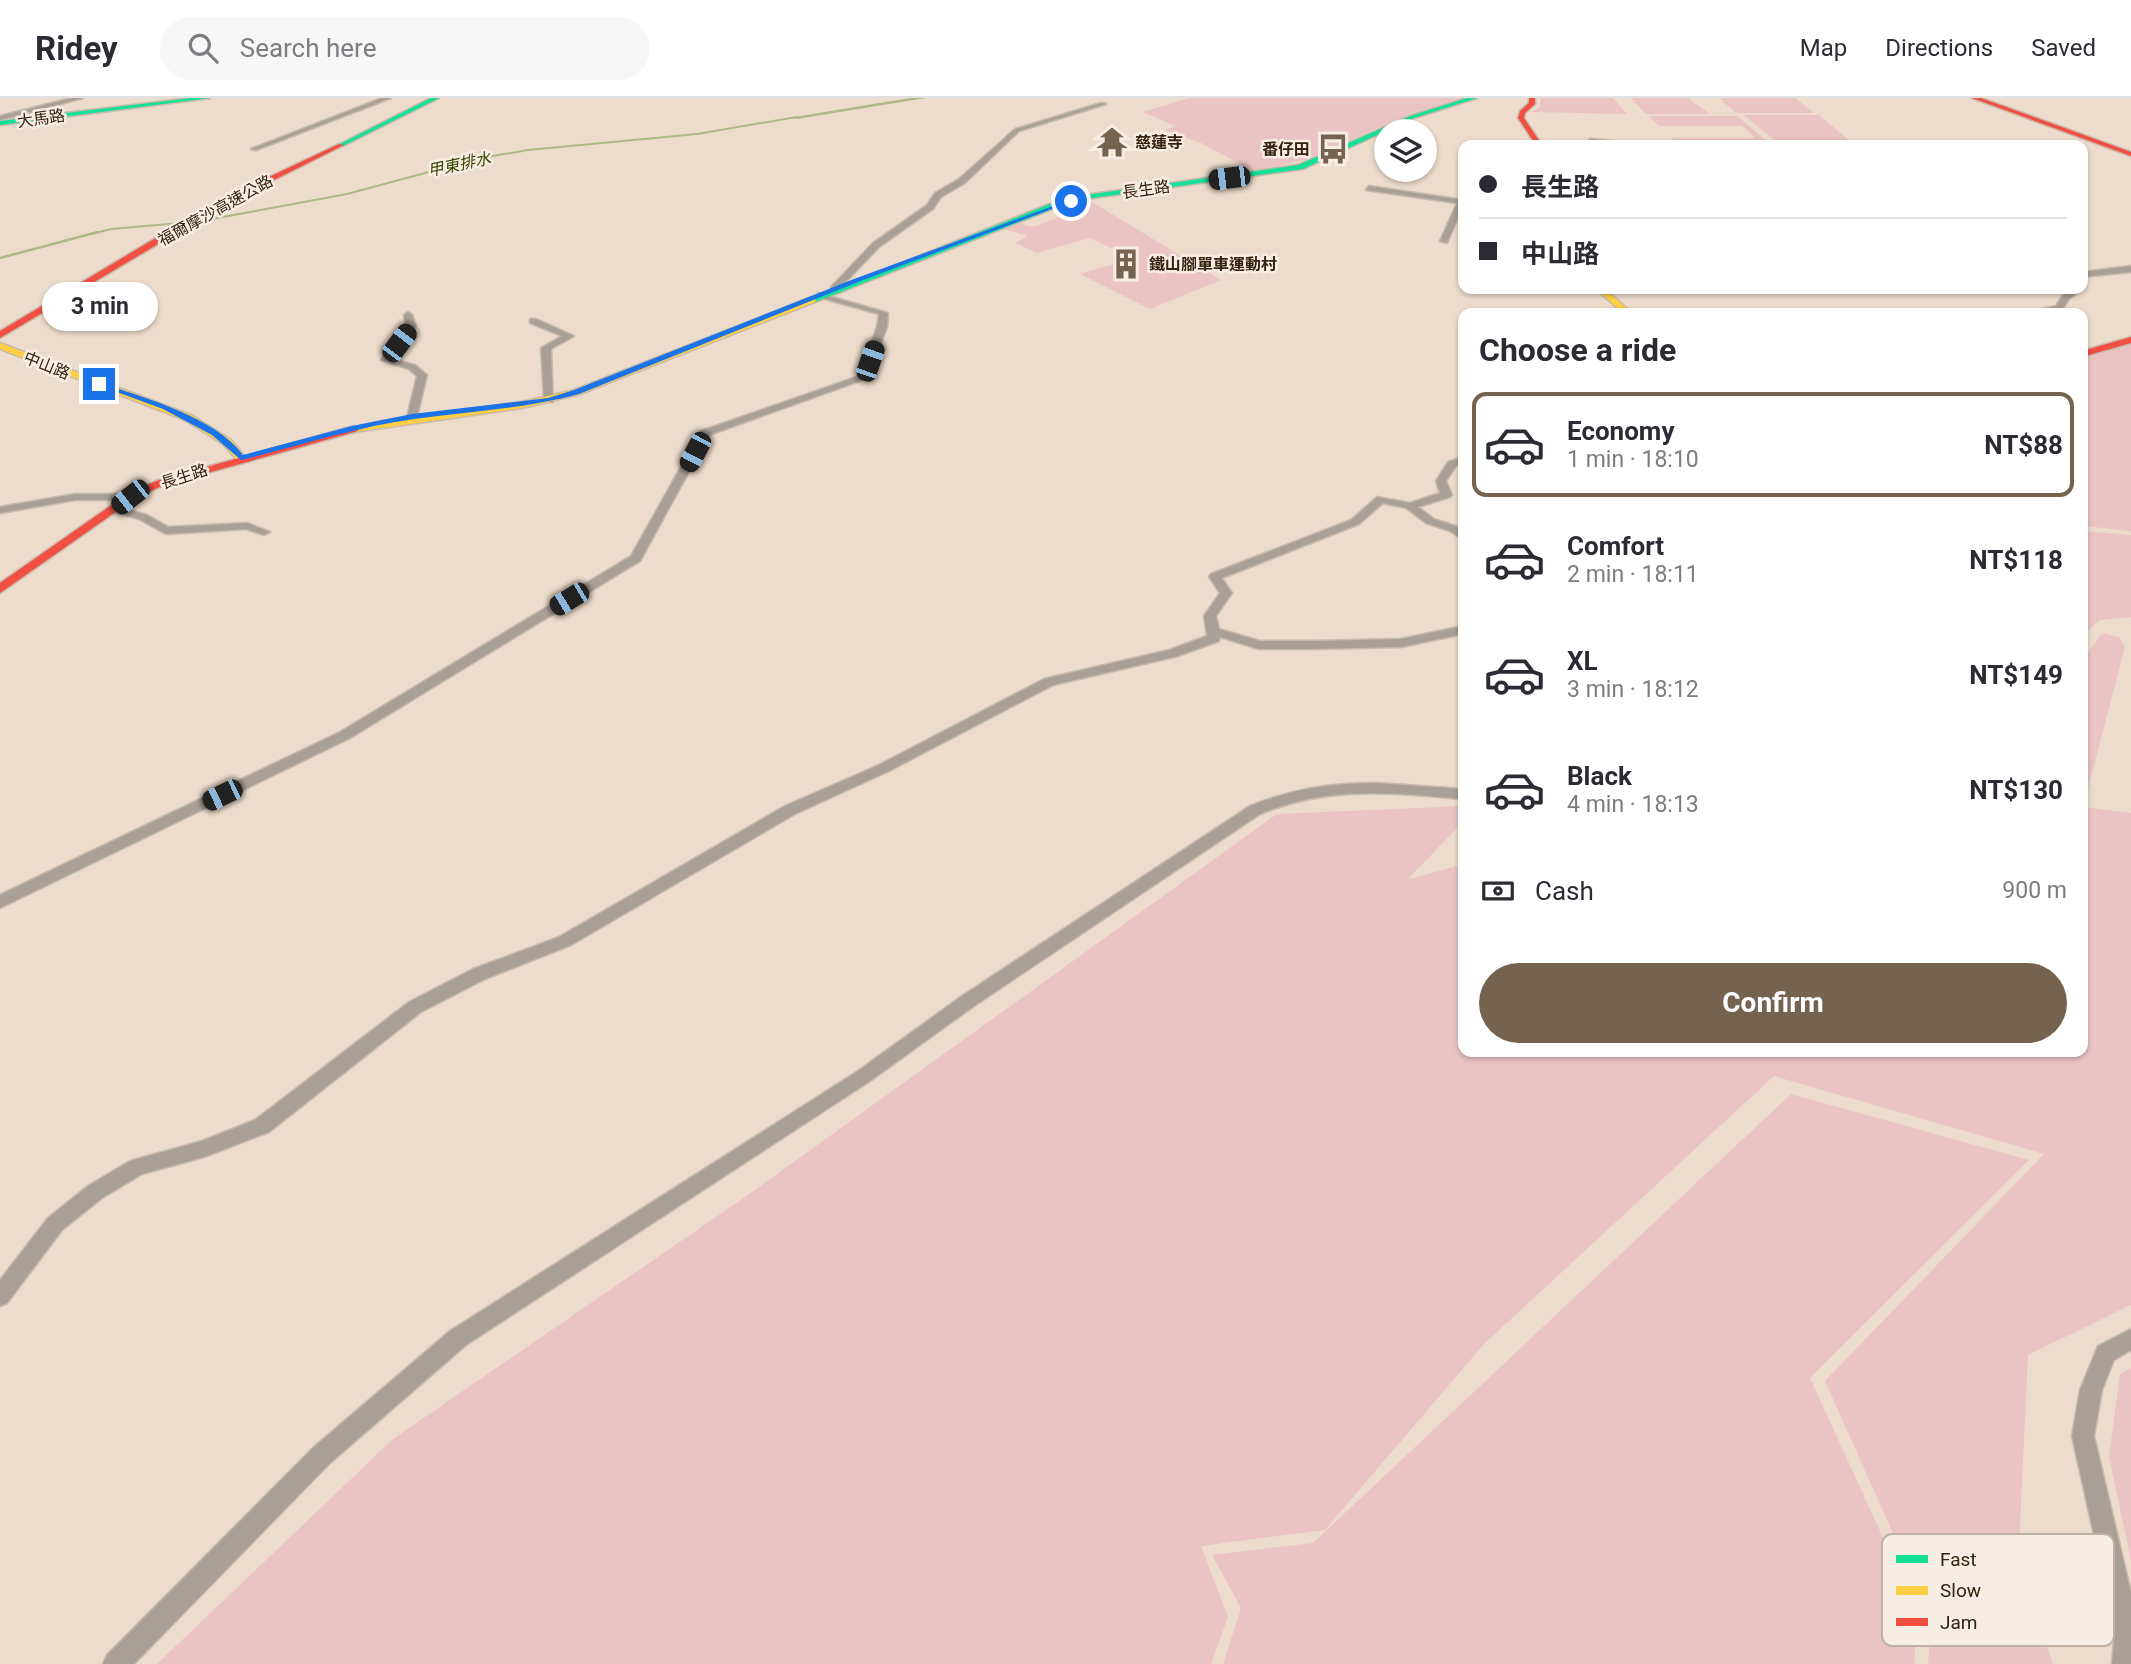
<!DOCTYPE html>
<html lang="en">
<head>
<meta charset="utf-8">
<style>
  body { margin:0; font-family:Roboto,"Noto Sans TC",sans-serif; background:#f7f7f7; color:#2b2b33; height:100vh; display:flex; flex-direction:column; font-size:26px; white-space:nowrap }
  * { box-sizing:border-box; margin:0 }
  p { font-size:23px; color:#7c7c81 }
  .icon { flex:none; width:38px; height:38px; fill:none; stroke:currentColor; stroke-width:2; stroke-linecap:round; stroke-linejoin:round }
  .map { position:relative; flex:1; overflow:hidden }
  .details { position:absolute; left:1458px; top:210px; width:630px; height:749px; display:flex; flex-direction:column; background:#fff; border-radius:14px; box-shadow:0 2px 5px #0004 }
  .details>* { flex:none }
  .banner { position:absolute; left:1458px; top:42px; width:630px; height:154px; border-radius:14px; box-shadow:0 2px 5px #0004; display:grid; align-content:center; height:154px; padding:0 21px; background:#fff }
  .fabs { position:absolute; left:1374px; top:21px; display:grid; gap:14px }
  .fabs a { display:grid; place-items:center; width:63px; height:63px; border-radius:50%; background:#fff; box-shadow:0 2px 5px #0004; font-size:35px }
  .end { position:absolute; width:32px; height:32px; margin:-16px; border:9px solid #1a73e8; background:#fff; box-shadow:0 0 0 4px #fff }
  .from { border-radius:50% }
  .bubble { position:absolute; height:49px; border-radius:24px; background:#fff; box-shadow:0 2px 5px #0004; font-size:23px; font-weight:700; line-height:49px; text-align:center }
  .car { position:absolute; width:21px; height:42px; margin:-21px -10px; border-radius:9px; box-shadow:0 0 5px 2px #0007; background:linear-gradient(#222 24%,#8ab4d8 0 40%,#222 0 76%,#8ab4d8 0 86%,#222 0) }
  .banner b { display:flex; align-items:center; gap:24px; height:66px; font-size:26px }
  .banner b+b { border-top:2px solid #e1e1e2 }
  .banner i { width:18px; height:18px; background:#2b2b33 }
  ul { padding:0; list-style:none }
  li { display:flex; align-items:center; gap:21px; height:105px; margin:0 14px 10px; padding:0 7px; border:4px solid transparent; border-radius:14px }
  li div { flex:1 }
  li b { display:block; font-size:26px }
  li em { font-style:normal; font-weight:700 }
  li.active { border-color:#75624f }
  li>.icon { width:63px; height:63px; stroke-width:1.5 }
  h2 { padding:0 21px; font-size:32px; line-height:84px }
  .pay { display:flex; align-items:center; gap:18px; height:77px; padding:0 21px; font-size:26px }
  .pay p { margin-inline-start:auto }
  .primary-button { display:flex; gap:14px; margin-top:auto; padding:14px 21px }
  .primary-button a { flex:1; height:80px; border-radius:42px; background:#75624f; color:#fff; font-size:28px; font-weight:700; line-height:80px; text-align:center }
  header { display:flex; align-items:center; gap:42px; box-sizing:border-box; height:98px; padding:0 35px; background:#fff; border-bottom:2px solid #e1e1e2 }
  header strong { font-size:33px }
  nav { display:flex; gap:38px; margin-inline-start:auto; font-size:24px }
  .search { width:490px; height:63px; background:#f7f7f7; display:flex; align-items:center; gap:18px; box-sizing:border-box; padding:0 24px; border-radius:38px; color:#7c7c81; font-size:26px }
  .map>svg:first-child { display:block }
</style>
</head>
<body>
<header>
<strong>Ridey</strong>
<div class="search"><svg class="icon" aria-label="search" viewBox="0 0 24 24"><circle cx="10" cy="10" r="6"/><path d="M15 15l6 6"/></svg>Search here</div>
<nav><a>Map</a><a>Directions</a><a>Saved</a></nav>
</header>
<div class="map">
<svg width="2131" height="1566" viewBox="0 0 2131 1566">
  <rect width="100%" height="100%" fill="#eddccb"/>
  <path fill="#eac4c3" d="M1189 0H1462L1410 16 1305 62 1253 73 1201 45 1165 32 1175 28 1143 14Z
    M1541 0H1613L1627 16 1532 14 1540 9Z
    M1631 0H1688L1710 16H1646Z
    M1719 0H1795L1814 15H1736Z
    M1744 17H1819L1855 47H1780Z
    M1649 18H1737L1772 47H1678L1671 40H1755L1743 28H1659Z
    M1087 101 1221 182 1150 211 1080 176 1134 160 1089 140 1037 155 1016 145 1028 138 1002 130 1016 124 1033 129 1072 114 1064 107Z
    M2131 240V433L2083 428V252Z
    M2083 433 2131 437V519L2100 522 2083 536Z
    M2102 535 2119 539 2125 549 2083 709 2131 715V1207L2028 1257 2018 1469 2053 1566H1928L1932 1523 1825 1283 2044 1056 1774 978 1484 1246 1325 1432 1201 1448 1228 1519 1211 1566H157L393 1341 745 1099 1277 716 1463 708V724L1407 782 1463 766V954H2082V563Z
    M1791 996 2029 1062 1810 1280 1918 1516 1914 1566H1223L1241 1510 1212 1457 1313 1445Z
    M2131 1270V1462L2109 1359 2120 1276Z"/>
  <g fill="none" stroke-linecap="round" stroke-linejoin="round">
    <path stroke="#adb887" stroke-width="2" d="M196 124 347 96 481 60 528 52 697 36 797 19
      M92 136 111 131 181 125"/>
    <path stroke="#adb887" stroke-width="2.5" d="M0 160 98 134"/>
    <path fill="#adb887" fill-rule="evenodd" d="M910 0H926L797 21 794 19Z"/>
    <g stroke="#c9baab" stroke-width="3">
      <path id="street" d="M72 0H83L0 22V18Z
        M382 0H391L256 52 251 51Z
        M1101 5 1106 6 1019 33 965 85 941 99 933 111 879 149 837 193H831V189L873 145 927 107 935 95 959 81 1015 31Z
        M1590 41 1610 43 1588 44Z
        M1369 88 1463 102V108L1447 145 1440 143 1457 105 1366 92Z
        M2131 168V174L2082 179V174Z
        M2073 191H2082L2069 201 2062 212 2026 215 2056 208 2063 197Z
        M818 195 888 215 887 229 868 280 709 337 640 463 350 640 0 810V797L340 634 631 458 701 333 859 278 877 229 879 216 818 199Z
        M408 214 412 217 416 228 392 261 415 267 427 277 417 319 412 322 407 319 417 278 409 271 381 262 406 228 404 217Z
        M530 221H536L574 238 551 251 553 304 544 302 541 250 562 238 530 225Z
        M1463 359V366L1456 368 1446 383 1452 397 1450 399 1418 409 1434 421 1458 429 1463 433V442L1450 433 1426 425 1406 410 1383 405 1359 426 1222 480 1232 495 1216 518 1219 531 1260 543H1313L1401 541 1463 528V536L1401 549 1313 551H1259L1220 539 1219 543 1178 558 1053 587 889 673 795 716 571 847 485 881 421 914 269 1034 204 1059 142 1076 102 1100 62 1132 7 1205 0 1208V1182L48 1120 88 1088 130 1063 202 1043 255 1022 409 904 473 871 559 839 785 708 879 667 1044 581 1169 552 1207 538 1204 518 1220 495 1209 479 1211 476 1351 422 1377 399 1410 405 1440 395 1436 383 1448 364Z
        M75 396H130L136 399 130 402H75L0 415V409Z
        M115 408 147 417 168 429 247 425 270 434 264 437 246 431 166 436 139 421 111 413 109 411Z
        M1376 685 1463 691V701C1391 695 1329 687 1260 716L974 908 870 983 466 1247 330 1365 134 1566H103L107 1557 314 1349 450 1233 858 973 962 898 1250 708C1292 691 1330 685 1376 685Z
        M2131 1231V1252L2114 1262 2102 1292 2094 1338 2131 1495V1566H2112L2115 1531 2072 1338 2080 1292 2098 1248Z"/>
    </g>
    <g stroke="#c9baab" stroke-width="3">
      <path id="fast" d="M191 0H210L0 27V23Z
        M431 0H439L343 48 338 47Z
        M1467 0H1477L1414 20 1303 71 1093 100 1060 108 815 204 808 202 1055 104 1093 96 1298 67 1410 18Z"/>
    </g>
    <g stroke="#c9baab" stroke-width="3">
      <path id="slow" d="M1596 191H1605L1632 215H1623Z
        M812 199 816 202 815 204 580 296 522 310 354 334 349 331 382 323 522 304 574 292Z
        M0 245 193 318 231 342 246 360 237 362 223 346 185 322 0 251Z"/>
    </g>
    <g stroke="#c9baab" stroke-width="3">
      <path id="jam" d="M1529 0H1535V6L1525 15 1524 20 1542 47H1536L1518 20 1520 13 1529 5Z
        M1972 0H1981L2131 54V58Z
        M339 46 344 47 222 108 0 240V233L216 104Z
        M2131 239V245L2082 259V253Z
        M354 328 358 329V333L164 387 134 401 0 495V485L126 397 156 383Z"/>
    </g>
    <use href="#street" fill="#a9a095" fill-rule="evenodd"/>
    <use href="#fast" fill="#16e098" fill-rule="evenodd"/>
    <use href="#slow" fill="#ffcf43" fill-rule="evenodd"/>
    <use href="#jam" fill="#f24e42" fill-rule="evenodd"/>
  </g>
  <path fill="#1a73e8" d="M1069 102 1073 103 858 184 579 296C525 311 469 313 414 321 356 329 299 348 241 362L212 337 163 311 95 286 101 285C145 300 215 319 243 357L352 328 412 316 548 300 574 292 854 181Z"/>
  <defs>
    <g id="temple-bare" transform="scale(2.415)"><path d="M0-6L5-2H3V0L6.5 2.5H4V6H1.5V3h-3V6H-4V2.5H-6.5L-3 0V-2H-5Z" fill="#75624f" stroke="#f8ede3" stroke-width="2.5" paint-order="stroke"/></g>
    <g id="bus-bare" transform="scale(2.415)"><path d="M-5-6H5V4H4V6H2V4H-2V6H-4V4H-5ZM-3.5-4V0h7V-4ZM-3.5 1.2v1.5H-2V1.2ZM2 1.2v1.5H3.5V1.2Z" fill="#75624f" stroke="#f8ede3" stroke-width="2.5" paint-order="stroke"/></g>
    <g id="building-bare" transform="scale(2.415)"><path d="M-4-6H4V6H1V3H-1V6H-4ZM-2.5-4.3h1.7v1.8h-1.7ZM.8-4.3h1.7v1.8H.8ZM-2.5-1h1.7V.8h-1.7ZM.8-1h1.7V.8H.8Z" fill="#75624f" stroke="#f8ede3" stroke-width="2.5" paint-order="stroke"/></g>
  </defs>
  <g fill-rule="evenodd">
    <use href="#temple-bare" x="1112" y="44"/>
    <use href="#bus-bare" x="1333" y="51"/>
    <use href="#building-bare" x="1126" y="166"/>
  </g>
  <g text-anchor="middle" stroke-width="5" stroke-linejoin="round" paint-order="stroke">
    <g font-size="16" fill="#35210c" stroke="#f8ede3">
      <text transform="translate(41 20) rotate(-8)" y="6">大馬路</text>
      <text transform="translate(1146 91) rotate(-8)" y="6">長生路</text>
      <text transform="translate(215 112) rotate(-29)" y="6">福爾摩沙高速公路</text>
      <text transform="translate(47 267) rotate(22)" y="6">中山路</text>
      <text transform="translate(184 378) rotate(-18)" y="6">長生路</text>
    </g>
    <g font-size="16" font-weight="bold" fill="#35210c" stroke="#f8ede3" text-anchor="start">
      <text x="1135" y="50">慈蓮寺</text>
      <text x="1310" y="57" text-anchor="end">番仔田</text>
      <text x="1149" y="172">鐵山腳單車運動村</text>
    </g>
    <g font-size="16" font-style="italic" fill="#344700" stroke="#f8ede3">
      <text transform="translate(459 66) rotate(-12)" y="6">甲東排水</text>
    </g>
  </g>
  <rect x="1882" y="1436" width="232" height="112" rx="10" fill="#f8ede3" stroke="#beb0a2" stroke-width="2"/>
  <rect x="1896" y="1457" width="32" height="8" fill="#16e098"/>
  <rect x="1896" y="1488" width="32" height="9" fill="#ffcf43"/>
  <rect x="1896" y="1520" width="32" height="8" fill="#f24e42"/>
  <g font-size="19" fill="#35210c">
    <text x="1940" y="1468">Fast</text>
    <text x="1940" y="1499">Slow</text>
    <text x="1940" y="1531">Jam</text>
  </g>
</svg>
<div class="fabs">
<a><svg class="icon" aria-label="layers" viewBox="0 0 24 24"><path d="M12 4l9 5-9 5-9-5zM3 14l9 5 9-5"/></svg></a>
</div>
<i class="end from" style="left:1071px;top:103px"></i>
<i class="end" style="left:99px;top:286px"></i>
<div class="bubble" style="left:42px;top:184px;width:116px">3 min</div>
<i class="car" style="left:1229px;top:80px;rotate:263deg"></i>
<i class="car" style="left:399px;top:245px;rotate:37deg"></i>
<i class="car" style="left:870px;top:263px;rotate:19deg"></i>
<i class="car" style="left:695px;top:354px;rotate:208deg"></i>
<i class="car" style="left:130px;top:399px;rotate:232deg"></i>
<i class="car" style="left:569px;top:501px;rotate:239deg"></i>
<i class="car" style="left:222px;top:697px;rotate:244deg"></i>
<div class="banner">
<b><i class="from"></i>長生路</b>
<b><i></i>中山路</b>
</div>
<section class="details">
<h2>Choose a ride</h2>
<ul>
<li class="active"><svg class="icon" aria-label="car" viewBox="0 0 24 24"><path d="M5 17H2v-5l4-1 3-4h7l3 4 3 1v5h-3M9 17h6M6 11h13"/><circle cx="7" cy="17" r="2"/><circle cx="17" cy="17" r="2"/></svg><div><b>Economy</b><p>1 min · 18:10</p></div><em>NT$88</em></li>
<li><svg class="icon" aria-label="car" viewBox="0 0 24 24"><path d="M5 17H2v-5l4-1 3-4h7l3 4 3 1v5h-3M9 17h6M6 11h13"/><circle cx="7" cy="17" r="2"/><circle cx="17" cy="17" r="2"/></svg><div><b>Comfort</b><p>2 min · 18:11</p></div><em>NT$118</em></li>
<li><svg class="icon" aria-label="car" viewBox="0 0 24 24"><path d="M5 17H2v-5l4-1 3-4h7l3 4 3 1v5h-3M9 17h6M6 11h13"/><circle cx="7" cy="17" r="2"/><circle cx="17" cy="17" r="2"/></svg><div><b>XL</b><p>3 min · 18:12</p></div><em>NT$149</em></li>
<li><svg class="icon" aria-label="car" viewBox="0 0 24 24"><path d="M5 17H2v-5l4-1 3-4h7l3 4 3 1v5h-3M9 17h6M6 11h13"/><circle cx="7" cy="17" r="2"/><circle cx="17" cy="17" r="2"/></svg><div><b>Black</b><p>4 min · 18:13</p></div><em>NT$130</em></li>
</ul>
<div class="pay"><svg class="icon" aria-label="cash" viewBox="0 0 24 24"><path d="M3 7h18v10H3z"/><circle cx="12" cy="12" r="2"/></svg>Cash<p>900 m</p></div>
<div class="primary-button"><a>Confirm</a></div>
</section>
</div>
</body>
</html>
